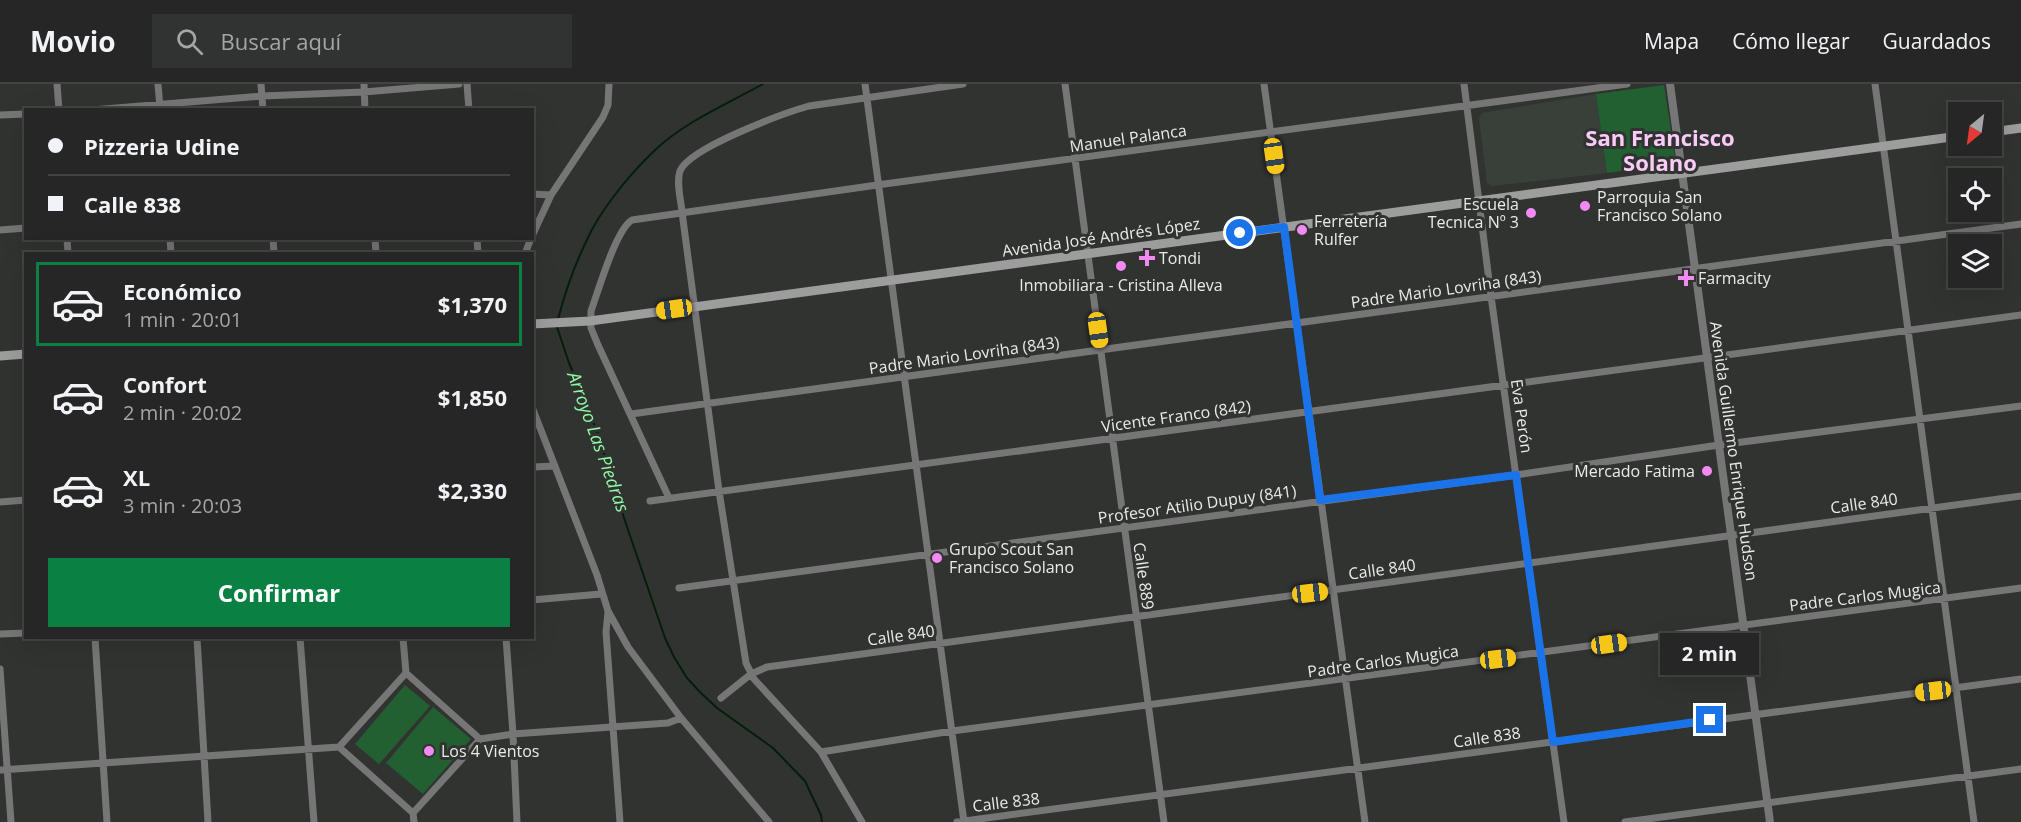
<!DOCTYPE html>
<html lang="es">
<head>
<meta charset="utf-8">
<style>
  body { margin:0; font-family:"Open Sans",sans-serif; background:#313232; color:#f1f3f6; height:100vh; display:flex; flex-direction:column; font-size:22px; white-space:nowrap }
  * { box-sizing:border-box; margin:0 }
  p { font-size:20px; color:#a3a5a7 }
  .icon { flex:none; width:33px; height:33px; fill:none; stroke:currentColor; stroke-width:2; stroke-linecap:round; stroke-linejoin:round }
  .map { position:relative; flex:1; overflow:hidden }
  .sheet { position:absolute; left:24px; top:168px; width:510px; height:387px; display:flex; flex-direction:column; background:#252625; border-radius:0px; box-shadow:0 6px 24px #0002,0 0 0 2px #424342 }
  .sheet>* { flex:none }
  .banner { position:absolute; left:24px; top:24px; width:510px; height:132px; border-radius:0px; box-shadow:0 6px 24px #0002,0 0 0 2px #424342; display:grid; align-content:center; height:132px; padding:0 24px; background:#252625 }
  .needle { width:39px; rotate:209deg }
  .fabs { position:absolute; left:1948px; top:18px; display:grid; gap:12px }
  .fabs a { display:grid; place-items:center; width:54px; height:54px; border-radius:0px; background:#252625; box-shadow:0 6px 24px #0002,0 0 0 2px #424342; font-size:30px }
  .end { position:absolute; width:27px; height:27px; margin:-14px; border:8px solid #1a73e8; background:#fff; box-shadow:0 0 0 3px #fff }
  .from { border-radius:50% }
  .bubble { position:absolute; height:42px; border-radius:0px; background:#252625; box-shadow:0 6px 24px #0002,0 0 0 2px #424342; font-size:20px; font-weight:700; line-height:42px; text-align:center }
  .car { position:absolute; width:18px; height:36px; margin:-18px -9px; border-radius:8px; box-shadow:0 0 4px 2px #0007; background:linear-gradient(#f5c518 24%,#345 0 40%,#f5c518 0 76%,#345 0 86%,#f5c518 0) }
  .banner b { display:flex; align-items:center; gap:21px; height:57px; font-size:22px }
  .banner b+b { border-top:2px solid #424342 }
  .banner i { width:15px; height:15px; background:#f1f3f6 }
  ul { padding:10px 0 0; list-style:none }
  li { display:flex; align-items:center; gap:18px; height:84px; margin:0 12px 9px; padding:0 12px; border:3px solid transparent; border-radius:0px }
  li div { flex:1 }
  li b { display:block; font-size:22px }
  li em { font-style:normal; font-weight:700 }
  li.current { border-color:#0b8043 }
  li>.icon { width:54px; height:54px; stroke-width:1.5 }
  .action { display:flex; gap:12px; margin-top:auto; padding:12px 24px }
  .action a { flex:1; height:69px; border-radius:0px; background:#0b8043; color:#fff; font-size:24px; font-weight:700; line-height:69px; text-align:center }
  header { display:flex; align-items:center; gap:36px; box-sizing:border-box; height:84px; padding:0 30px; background:#252625; border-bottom:2px solid #424342 }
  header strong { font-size:28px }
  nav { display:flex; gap:33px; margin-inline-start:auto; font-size:21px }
  .search { width:420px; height:54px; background:#313232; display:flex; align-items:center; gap:15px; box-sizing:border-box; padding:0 21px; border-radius:0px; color:#a3a5a7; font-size:22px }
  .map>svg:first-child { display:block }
</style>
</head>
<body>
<header>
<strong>Movio</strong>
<div class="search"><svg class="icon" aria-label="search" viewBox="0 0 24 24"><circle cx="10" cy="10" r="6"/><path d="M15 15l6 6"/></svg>Buscar aquí</div>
<nav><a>Mapa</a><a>Cómo llegar</a><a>Guardados</a></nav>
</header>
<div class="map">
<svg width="2021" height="738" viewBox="0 0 2021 738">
  <rect width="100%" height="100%" fill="#313331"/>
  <path fill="#39403a" d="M1596 10 1607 89 1492 102 1487 99 1479 34 1482 29Z"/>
  <path fill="#226032" d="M1664 1 1676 79 1607 89 1596 10Z
    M405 601 430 622 379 680 355 660Z
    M433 623 471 655 423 710 386 679Z"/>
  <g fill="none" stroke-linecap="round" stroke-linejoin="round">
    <path stroke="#051e0b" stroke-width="2" d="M558 235C565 209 574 182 586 158 599 127 630 90 654 67 684 38 727 20 763 0
      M556 240 569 279 598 350 625 437 665 554 674 573 687 594 700 608 717 624 773 664 805 697 821 731 822 738"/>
    <path stroke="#777677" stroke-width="7" d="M57 0 59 26
      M158 0 160 24
      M261 0 263 26
      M364 0 365 26
      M467 0 469 26
      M865 0 964 738
      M1065 0 1164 738
      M1264 0 1365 738
      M1464 0 1491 212 1564 738
      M1875 0 1974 738
      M92 26 262 12 364 8 459 0
      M0 31 26 30
      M532 110 551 111
      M0 146 26 144
      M532 152 551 111 603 33 608 21 609 0
      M67 154 68 170
      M170 154 171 170
      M273 154 274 170
      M375 154 376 170
      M477 154 478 170
      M525 170 531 154
      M532 323 597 491 608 527 628 563 681 634 769 738
      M631 330 2021 140
      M532 383 555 382
      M669 414 598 261 591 244V227C598 208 616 145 632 136L877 101 1627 0
      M650 417 2021 231
      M0 418 26 416
      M679 504 1516 391 1719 361 2021 322
      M532 516 601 510
      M608 528 606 548 620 738
      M0 550 26 549
      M95 554 107 738
      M197 554 208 738
      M300 554 314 738
      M403 554 406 589 339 663 413 729
      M506 554 513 650 517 738
      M0 585 11 738
      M406 589 480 655 413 729 414 738
      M721 614 751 590 767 583 2021 412
      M480 655 513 650 668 639 681 634
      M821 668 952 647 2021 504
      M0 686 339 663
      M862 738 821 668 754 595 746 579 719 407 682 128C681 116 676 99 680 87 689 64 784 29 809 22L963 0
      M957 738 2021 595
      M1625 738 2021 685"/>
    <path stroke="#777677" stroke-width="8" d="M1670 0 1770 738"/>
    <path stroke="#9e9d9e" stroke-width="9" d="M1992 48 2021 44
      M532 240 590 237 1959 52
      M0 272 26 270"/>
  </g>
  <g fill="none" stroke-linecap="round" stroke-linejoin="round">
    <path stroke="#1a73e8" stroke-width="8" d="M1240 149 1284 143 1320 416 1516 391 1553 658 1710 636"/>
  </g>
  <g fill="#f38af2" stroke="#313331" stroke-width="2">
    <circle cx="1585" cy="122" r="6"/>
    <circle cx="1531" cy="129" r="6"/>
    <circle cx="1302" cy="146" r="6"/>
    <path d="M1144 165h6v6h6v6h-6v6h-6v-6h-6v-6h6z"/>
    <circle cx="1121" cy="182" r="6"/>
    <path d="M1683 185h6v6h6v6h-6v6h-6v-6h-6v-6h6z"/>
    <circle cx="1707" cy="387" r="6"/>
    <circle cx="937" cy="474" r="6"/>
    <circle cx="429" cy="667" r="6"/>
  </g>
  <g text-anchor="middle" stroke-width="6" stroke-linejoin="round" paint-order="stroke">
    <g font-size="16" fill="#e9ebe9" stroke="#313331">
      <text transform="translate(1128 54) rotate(-8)" y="6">Manuel Palanca</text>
      <text transform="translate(1101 153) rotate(-8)" y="6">Avenida José Andrés López</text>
      <text transform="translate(1446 205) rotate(-8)" y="6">Padre Mario Lovriha (843)</text>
      <text transform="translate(964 271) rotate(-8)" y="6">Padre Mario Lovriha (843)</text>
      <text transform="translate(1176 332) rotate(-8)" y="6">Vicente Franco (842)</text>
      <text transform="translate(1522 332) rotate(82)" y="6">Eva Perón</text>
      <text transform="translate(1734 367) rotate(82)" y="6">Avenida Guillermo Enrique Hudson</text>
      <text transform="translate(1864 419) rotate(-8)" y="6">Calle 840</text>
      <text transform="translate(1197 420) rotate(-8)" y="6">Profesor Atilio Dupuy (841)</text>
      <text transform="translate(1382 485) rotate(-8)" y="6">Calle 840</text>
      <text transform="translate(1144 492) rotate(82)" y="6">Calle 889</text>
      <text transform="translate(1865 512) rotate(-7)" y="6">Padre Carlos Mugica</text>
      <text transform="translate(901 551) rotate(-8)" y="6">Calle 840</text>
      <text transform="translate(1383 577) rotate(-8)" y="6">Padre Carlos Mugica</text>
      <text transform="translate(1487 653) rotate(-8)" y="6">Calle 838</text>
      <text transform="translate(1006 718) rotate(-7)" y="6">Calle 838</text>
    </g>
    <g font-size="16" fill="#e9ebe9" stroke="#313331" text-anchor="start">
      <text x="1597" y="119">Parroquia San<tspan x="1597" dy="18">Francisco Solano</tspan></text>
      <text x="1519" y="126" text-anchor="end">Escuela<tspan x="1519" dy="18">Tecnica Nº 3</tspan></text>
      <text x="1314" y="143">Ferretería<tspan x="1314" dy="18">Rulfer</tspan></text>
      <text x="1159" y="180">Tondi</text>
      <text x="1698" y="200">Farmacity</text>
      <text x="1121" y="207" text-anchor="middle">Inmobiliara - Cristina Alleva</text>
      <text x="1695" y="393" text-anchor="end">Mercado Fatima</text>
      <text x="949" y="471">Grupo Scout San<tspan x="949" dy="18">Francisco Solano</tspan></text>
      <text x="441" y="673">Los 4 Vientos</text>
    </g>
    <g font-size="18" font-style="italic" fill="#90f9a5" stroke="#313331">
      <text transform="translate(598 358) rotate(70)" y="6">Arroyo Las Piedras</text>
    </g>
    <g font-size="22" font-weight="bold" fill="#facbf8" stroke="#313331">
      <text x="1660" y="62">San Francisco<tspan x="1660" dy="25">Solano</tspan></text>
    </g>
  </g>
</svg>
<div class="fabs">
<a><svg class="needle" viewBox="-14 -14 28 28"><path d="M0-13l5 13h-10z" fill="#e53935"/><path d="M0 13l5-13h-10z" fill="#a3a5a7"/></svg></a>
<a><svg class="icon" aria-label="locate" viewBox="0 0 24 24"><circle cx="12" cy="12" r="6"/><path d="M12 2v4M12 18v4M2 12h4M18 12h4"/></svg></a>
<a><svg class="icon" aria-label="layers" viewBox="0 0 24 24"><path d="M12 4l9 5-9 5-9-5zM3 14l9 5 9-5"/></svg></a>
</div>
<i class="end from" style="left:1240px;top:149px"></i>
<i class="end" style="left:1710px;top:636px"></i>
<div class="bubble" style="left:1660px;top:549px;width:99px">2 min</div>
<i class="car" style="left:1274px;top:72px;rotate:172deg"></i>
<i class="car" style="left:674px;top:225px;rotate:262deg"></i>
<i class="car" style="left:1098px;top:246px;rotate:172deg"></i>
<i class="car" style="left:1310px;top:509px;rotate:83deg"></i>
<i class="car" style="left:1609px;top:560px;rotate:82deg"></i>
<i class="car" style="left:1498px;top:575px;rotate:83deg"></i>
<i class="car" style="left:1933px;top:607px;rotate:263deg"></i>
<div class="banner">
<b><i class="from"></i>Pizzeria Udine</b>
<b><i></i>Calle 838</b>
</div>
<section class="sheet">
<ul>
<li class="current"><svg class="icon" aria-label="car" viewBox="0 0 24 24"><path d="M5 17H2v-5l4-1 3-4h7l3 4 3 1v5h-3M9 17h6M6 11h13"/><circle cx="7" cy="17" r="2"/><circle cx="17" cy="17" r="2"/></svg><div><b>Económico</b><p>1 min · 20:01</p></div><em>$1,370</em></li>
<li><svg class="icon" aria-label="car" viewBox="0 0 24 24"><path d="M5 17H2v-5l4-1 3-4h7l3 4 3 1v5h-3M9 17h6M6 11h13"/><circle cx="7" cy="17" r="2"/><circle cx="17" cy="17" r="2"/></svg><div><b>Confort</b><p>2 min · 20:02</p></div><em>$1,850</em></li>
<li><svg class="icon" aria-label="car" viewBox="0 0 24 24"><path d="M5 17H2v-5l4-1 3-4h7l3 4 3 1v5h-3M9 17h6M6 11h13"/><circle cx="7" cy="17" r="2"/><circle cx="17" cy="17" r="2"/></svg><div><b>XL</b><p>3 min · 20:03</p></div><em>$2,330</em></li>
</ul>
<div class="action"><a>Confirmar</a></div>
</section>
</div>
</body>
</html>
